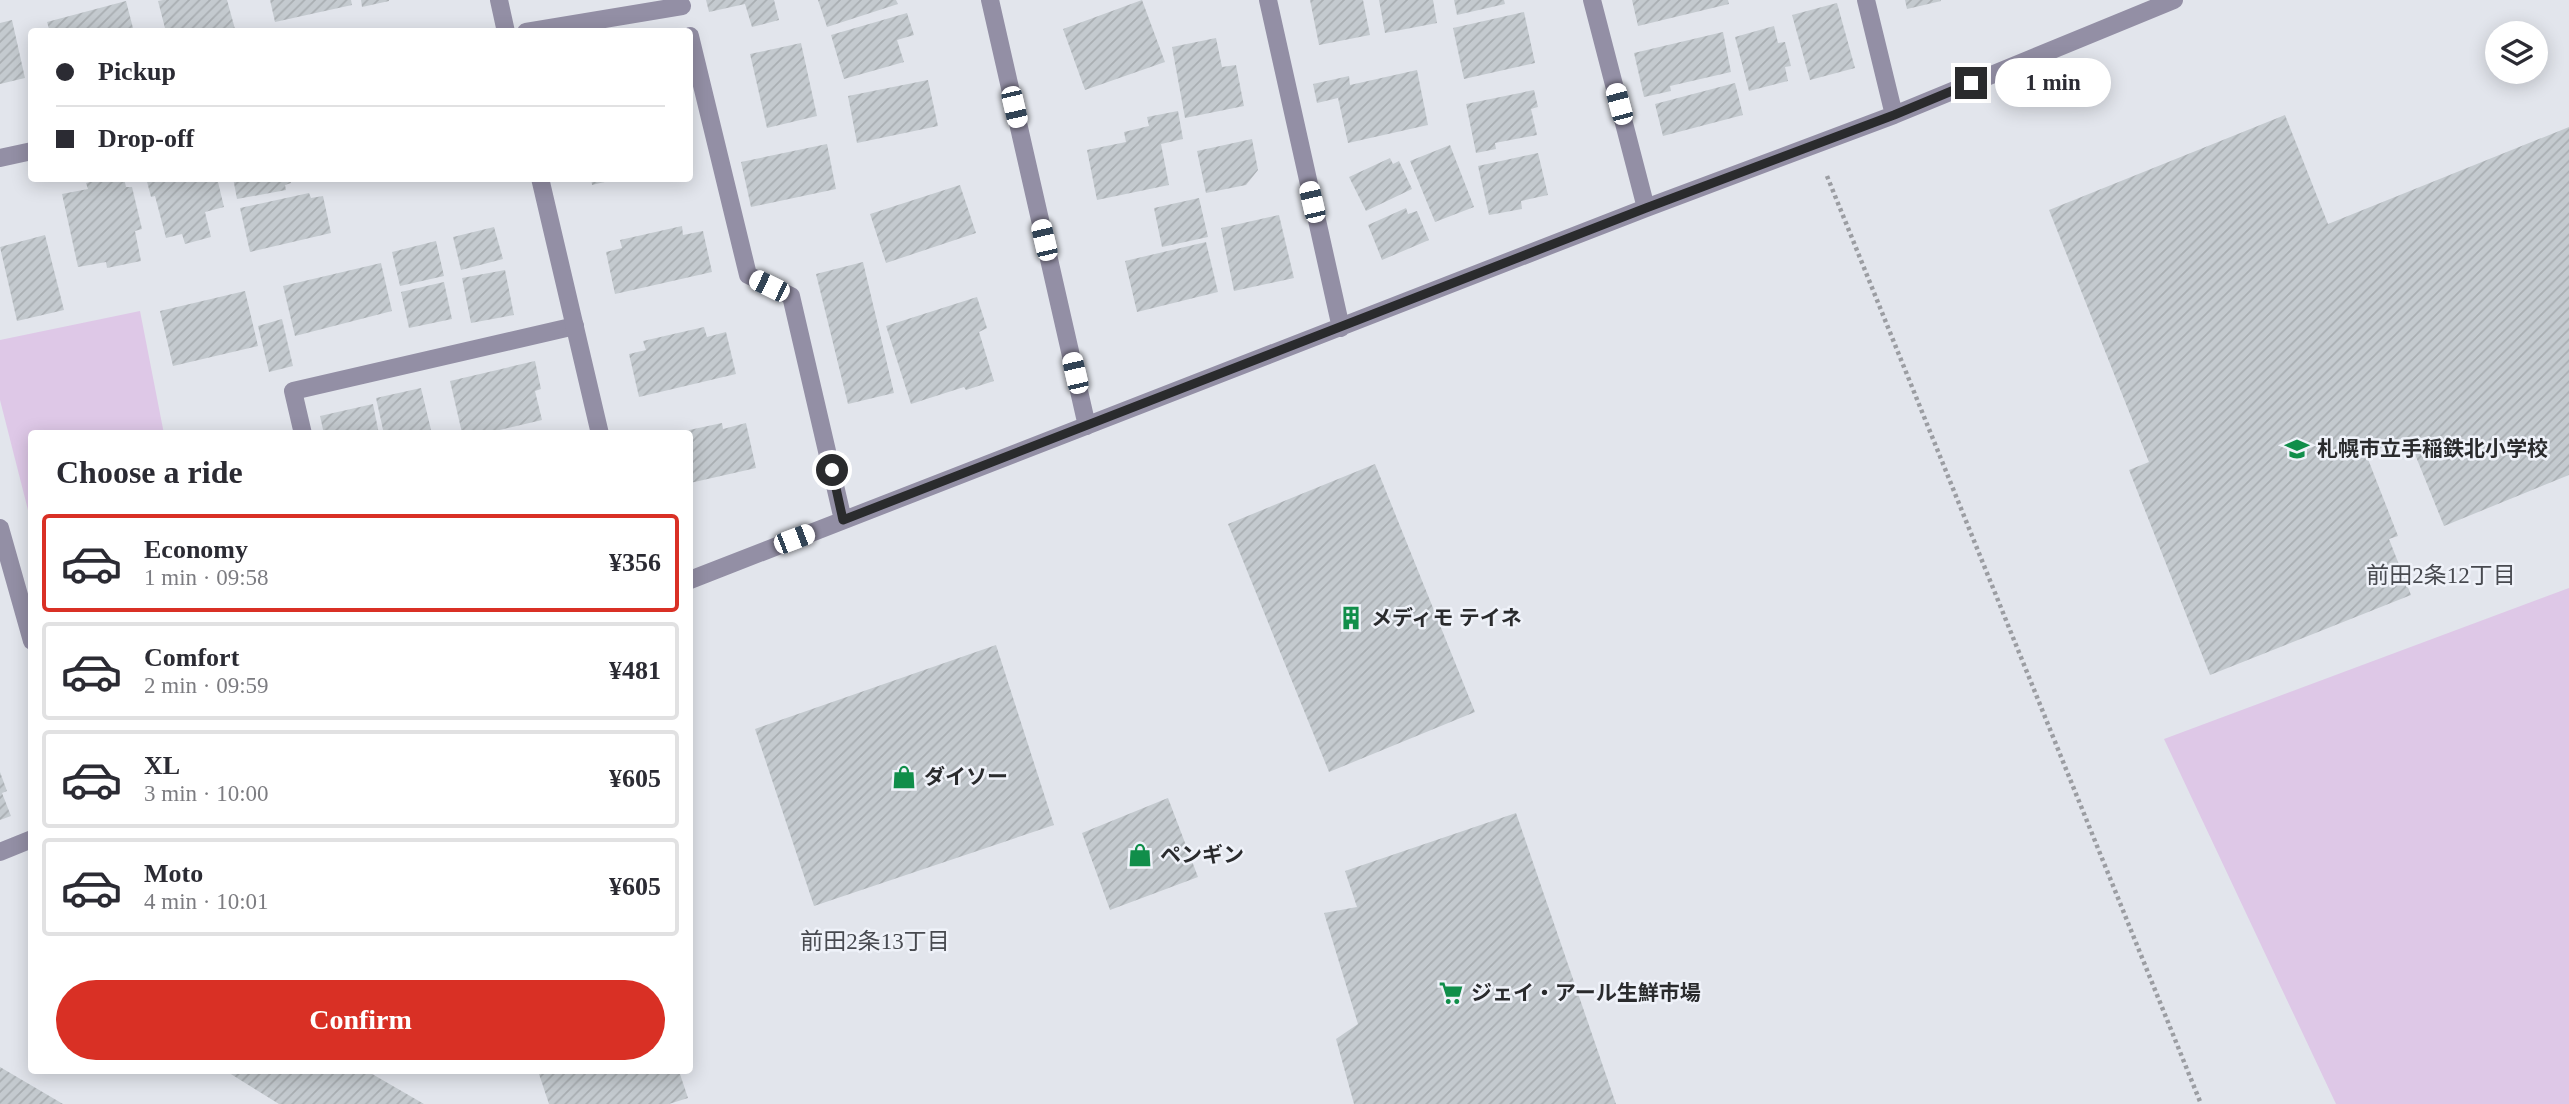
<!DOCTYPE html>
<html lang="en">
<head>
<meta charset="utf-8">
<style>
  body { margin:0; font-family:"Times New Roman","Noto Sans JP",serif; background:#f7f7f7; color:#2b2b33; height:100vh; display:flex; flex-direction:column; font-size:26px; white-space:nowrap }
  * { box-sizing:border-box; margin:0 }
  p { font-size:23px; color:#7c7c81 }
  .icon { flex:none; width:38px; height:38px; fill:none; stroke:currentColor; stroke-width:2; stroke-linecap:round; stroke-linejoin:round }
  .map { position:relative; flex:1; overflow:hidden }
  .drawer { position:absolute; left:28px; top:430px; width:665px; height:644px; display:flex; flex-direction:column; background:#fff; border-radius:7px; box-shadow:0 4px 18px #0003 }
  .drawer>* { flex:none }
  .top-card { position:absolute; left:28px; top:28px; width:665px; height:154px; border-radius:7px; box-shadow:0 4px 18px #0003; display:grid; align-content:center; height:154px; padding:0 28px; background:#fff }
  .tools { position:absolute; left:2485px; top:21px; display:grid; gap:14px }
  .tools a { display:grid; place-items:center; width:63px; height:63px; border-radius:50%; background:#fff; box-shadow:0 4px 18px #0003; font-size:35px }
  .end { position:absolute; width:32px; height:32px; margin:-16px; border:9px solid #2a2b2d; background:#fff; box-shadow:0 0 0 4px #fff }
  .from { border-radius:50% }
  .bubble { position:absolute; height:49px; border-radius:24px; background:#fff; box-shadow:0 4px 18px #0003; font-size:23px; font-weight:800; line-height:49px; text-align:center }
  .car { position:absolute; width:21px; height:42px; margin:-21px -10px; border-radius:9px; box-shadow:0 0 5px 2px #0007; background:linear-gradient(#fff 24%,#345 0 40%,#fff 0 76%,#345 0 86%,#fff 0) }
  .top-card b { display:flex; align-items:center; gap:24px; height:66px; font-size:26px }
  .top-card b+b { border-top:2px solid #e1e1e2 }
  .top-card i { width:18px; height:18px; background:#2b2b33 }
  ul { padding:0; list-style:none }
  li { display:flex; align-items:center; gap:21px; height:98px; margin:0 14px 10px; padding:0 14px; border:4px solid #e1e1e2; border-radius:7px }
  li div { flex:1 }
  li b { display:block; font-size:26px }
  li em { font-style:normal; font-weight:800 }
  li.on { border-color:#d93025 }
  li>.icon { width:63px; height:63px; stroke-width:1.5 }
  h2 { padding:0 28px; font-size:32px; line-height:84px }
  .cta { display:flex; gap:14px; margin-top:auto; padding:14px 28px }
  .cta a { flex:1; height:80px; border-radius:42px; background:#d93025; color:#fff; font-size:28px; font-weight:800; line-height:80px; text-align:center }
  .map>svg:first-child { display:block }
</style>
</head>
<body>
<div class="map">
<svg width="2569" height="1104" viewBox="0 0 2569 1104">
  <defs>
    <pattern id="building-hatch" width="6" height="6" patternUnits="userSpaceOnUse" patternTransform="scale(1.75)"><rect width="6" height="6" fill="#c4cacf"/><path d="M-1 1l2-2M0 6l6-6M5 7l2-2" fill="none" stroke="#a9aeb2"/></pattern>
  </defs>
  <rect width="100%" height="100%" fill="#e2e5ec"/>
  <path fill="#dec8e7" d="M140 311 164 434H32V509L28 510 0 400V340Z
    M2569 588V1104H2336L2164 739Z"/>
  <path fill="url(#building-hatch)" d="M163 0H227L235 29 223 32H166L158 1Z
    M270 0H351L352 5 275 22Z
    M361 0H389V1L362 7Z
    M706 0H774L779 20 752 27 745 4 709 12Z
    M818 0H896L898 4 827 27Z
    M1142 0 1165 62 1085 90 1063 29Z
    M1310 0H1363L1370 35 1319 45Z
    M1379 0H1433L1437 23 1385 33Z
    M1454 0H1504L1505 4 1457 15Z
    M1632 0H1728L1729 4 1638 26Z
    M1905 0H1941V1L1907 9Z
    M126 1 134 32H50L47 22Z
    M1837 3 1855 68 1810 80 1792 15Z
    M1524 12 1535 63 1464 79 1453 28Z
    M907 13 914 35 897 40 904 62 844 79 831 35Z
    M12 20 25 78 0 84V23Z
    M1774 26 1778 43 1785 42 1791 66 1785 67 1788 81 1749 91 1735 37Z
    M1723 32 1731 72 1670 86 1671 91 1644 97 1634 53Z
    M1216 38 1222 67 1236 65 1244 106 1185 118 1172 47Z
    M801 43 817 116 767 128 750 54Z
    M1417 70 1428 125 1348 143 1338 98 1317 103 1313 84 1349 76 1350 85Z
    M928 80 938 126 857 143 848 96Z
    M1735 83 1743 115 1663 136 1655 104Z
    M1534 90 1538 107 1531 109 1537 135 1495 143 1496 149 1476 153 1466 104Z
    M1178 111 1183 139 1161 144 1169 185 1097 200 1087 150 1126 142 1124 132 1149 126 1147 117Z
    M2285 115 2328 224 2569 127V475L2444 526 2408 437 2366 454 2398 536 2389 539 2411 595 2210 675 2129 470 2149 462 2049 210Z
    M1252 139 1258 170 1246 185 1206 193 1197 151Z
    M827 144 836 189 751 207 741 162Z
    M1450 145 1474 207 1435 222 1410 161Z
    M1538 153 1548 195 1521 201 1522 209 1489 215 1478 166Z
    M1390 158 1393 164 1399 161 1412 189 1366 211 1349 177Z
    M105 178H124L126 187H132L142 229 135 231 141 261 107 268 106 262 78 267 62 194 88 189 86 183Z
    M146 178H217L224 207 205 212 211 237 185 244 182 234 166 238 155 196 151 197Z
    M233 178H290L291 183 285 185 286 190 237 199Z
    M591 178H613V180L592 185Z
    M960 185 976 233 886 263 870 214Z
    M309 193 311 198 323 196 331 233 250 252 240 208Z
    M1199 198 1208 237 1162 247 1154 208Z
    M1406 208 1408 214 1417 211 1429 240 1382 260 1368 225Z
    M1279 215 1294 278 1234 291 1221 228Z
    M682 226 683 235 703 231 712 272 615 294 606 252 622 248 620 240Z
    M494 227 503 259 461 270 453 237Z
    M45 235 64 310 17 321 0 247Z
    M436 241 444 276 400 286 392 252Z
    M1206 242 1218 292 1137 312 1125 261Z
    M863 262 894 393 848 404 816 274Z
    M381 263 392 311 295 336 283 286Z
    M505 270 514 315 471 323 462 278Z
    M444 282 452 319 409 328 401 292Z
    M245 291 258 346 173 366 160 311Z
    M977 297 987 328 979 332 994 381 966 390 964 387 911 404 886 326Z
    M282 319 293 366 269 372 258 326Z
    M704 327 707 337 726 332 736 374 639 397 629 354 646 350 643 341Z
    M535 361 541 389 535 391 542 420 483 434H477L476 430 462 433 450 381Z
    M421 388 432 434H384L376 398Z
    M373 404 379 434H324L320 416Z
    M722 423 723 429 746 423 756 468 690 483V434L675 433Z
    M1375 464 1475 712 1329 772 1228 524Z
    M996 645 1054 825 814 906 755 729Z
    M0 772 7 791 2 793 11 816 0 820Z
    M1168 798 1198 877 1110 910 1082 833Z
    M1516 813 1616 1104H1354L1336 1039 1358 1024 1324 913 1357 907 1345 871Z
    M0 1067 63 1104H0Z
    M226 1071H367L424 1104H279Z
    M538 1071H679L688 1098 669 1104H549Z"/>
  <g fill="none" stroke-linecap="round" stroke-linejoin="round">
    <path stroke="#9b9da2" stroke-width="4.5" stroke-dasharray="3.5 3.5" stroke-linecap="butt" d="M1827 176 2201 1104"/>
    <path stroke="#938fa5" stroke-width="18" d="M303 434 293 391 575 326"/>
    <path stroke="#938fa5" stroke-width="18" d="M499 0 506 32
      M990 0 1087 426
      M1268 0 1341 328
      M1592 0 1646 208
      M1866 0 1894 115
      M526 32 682 6
      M690 36 748 275 791 296 843 520
      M0 158 32 151
      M540 178 600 434
      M0 528 32 641
      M690 580 1646 208 1894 115 2174 0
      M0 852 32 839"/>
  </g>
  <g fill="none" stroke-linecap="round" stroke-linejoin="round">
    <path stroke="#2a2b2d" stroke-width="9" d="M832 470 843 520 1646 208 1894 115 1971 83"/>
  </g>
  <defs>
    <g id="school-bare" transform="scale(1.89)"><path d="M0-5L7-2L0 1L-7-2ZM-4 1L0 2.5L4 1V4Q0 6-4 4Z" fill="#108e4a" stroke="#eff2f9" stroke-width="2.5" paint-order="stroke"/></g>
    <g id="building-bare" transform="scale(1.89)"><path d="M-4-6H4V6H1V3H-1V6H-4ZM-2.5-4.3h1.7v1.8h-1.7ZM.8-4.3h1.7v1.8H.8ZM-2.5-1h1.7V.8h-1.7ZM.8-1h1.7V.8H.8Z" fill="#108e4a" stroke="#eff2f9" stroke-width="2.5" paint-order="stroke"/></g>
    <g id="shop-bare" transform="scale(1.89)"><path d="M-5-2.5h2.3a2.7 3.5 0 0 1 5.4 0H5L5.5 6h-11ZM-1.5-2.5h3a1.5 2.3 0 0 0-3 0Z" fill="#108e4a" stroke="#eff2f9" stroke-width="2.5" paint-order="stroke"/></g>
    <g id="supermarket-bare" transform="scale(1.89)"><path d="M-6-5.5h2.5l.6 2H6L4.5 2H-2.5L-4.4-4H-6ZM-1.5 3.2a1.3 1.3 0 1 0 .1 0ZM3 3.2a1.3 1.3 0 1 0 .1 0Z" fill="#108e4a" stroke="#eff2f9" stroke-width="2.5" paint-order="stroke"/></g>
  </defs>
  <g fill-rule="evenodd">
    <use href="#school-bare" x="2297" y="449"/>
    <use href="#building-bare" x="1351" y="618"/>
    <use href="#shop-bare" x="904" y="777"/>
    <use href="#shop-bare" x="1140" y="855"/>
    <use href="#supermarket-bare" x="1451" y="993"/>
  </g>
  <g text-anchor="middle" stroke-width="5" stroke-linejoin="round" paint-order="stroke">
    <g font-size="21" font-weight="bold" fill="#2a2b2d" stroke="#eff2f9" text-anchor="start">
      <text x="2317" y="456">札幌市立手稲鉄北小学校</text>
      <text x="1371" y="625">メディモ テイネ</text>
      <text x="924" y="784">ダイソー</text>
      <text x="1160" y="862">ペンギン</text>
      <text x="1471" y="1000">ジェイ・アール生鮮市場</text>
    </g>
    <g font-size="23" fill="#484a50" stroke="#eff2f9">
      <text x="2441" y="583">前田2条12丁目</text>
      <text x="875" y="949">前田2条13丁目</text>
    </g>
  </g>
</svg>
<div class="tools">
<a><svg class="icon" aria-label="layers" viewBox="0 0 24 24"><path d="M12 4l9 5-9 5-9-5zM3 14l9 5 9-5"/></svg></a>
</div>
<i class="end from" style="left:832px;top:470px"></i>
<i class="end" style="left:1971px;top:83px"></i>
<div class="bubble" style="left:1995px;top:58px;width:116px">1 min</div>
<i class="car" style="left:1619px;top:104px;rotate:345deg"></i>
<i class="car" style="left:1014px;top:107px;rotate:167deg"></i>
<i class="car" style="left:1312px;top:202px;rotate:347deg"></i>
<i class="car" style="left:1044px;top:240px;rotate:347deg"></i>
<i class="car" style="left:769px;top:286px;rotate:296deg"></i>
<i class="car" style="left:1075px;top:373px;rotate:347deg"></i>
<i class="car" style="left:794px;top:539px;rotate:69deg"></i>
<div class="top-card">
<b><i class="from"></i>Pickup</b>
<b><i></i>Drop-off</b>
</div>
<section class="drawer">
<h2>Choose a ride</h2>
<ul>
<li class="on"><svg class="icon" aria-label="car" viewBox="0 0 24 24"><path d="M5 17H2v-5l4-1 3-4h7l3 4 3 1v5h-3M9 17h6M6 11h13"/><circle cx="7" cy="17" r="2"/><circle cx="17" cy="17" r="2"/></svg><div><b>Economy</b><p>1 min · 09:58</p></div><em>¥356</em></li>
<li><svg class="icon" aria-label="car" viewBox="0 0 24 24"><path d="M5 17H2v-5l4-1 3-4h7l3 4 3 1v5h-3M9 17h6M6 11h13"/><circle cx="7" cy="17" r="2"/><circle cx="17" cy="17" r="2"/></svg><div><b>Comfort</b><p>2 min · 09:59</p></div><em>¥481</em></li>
<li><svg class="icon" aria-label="car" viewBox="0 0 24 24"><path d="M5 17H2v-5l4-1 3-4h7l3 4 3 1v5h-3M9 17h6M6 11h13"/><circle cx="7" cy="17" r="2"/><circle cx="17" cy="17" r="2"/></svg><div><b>XL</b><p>3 min · 10:00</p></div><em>¥605</em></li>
<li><svg class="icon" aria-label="car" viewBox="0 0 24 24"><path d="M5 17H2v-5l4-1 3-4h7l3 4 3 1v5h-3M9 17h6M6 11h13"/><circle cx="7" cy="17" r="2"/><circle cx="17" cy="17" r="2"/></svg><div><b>Moto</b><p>4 min · 10:01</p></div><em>¥605</em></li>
</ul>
<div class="cta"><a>Confirm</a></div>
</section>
</div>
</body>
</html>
